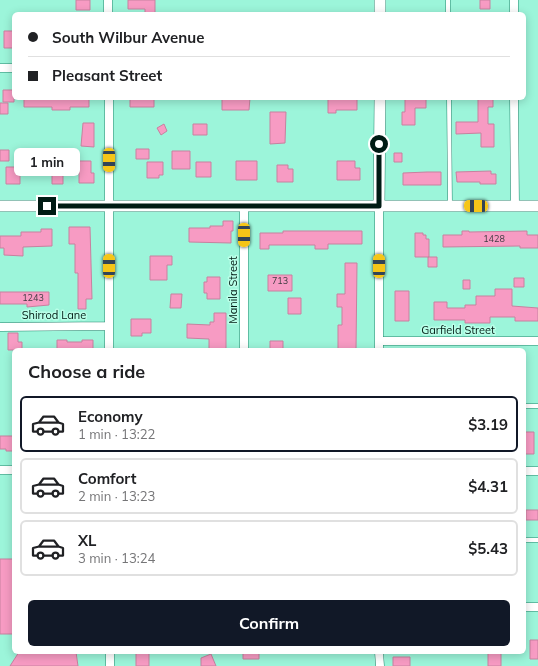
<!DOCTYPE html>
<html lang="en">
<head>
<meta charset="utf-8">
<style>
  body { margin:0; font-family:Mulish,sans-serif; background:#f2f2f2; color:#202124; height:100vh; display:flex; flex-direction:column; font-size:15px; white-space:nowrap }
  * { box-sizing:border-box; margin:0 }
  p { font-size:13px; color:#757577 }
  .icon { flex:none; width:22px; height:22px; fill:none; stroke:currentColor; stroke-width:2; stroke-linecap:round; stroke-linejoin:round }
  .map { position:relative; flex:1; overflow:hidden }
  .drawer { position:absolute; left:12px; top:348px; width:514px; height:306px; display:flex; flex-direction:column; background:#fff; border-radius:6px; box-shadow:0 2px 10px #0003 }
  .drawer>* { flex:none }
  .guide { position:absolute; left:12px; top:12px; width:514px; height:88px; border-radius:6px; box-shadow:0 2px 10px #0003; display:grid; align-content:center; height:88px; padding:0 16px; background:#fff }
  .end { position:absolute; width:18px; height:18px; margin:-9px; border:5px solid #001b14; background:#fff; box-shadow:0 0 0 2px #fff }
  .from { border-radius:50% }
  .bubble { position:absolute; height:28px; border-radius:6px; background:#fff; box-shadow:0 2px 10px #0003; font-size:13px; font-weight:700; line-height:28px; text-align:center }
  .car { position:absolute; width:12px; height:24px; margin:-12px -6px; border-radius:5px; box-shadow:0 0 3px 1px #0007; background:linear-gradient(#f5c518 24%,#345 0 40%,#f5c518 0 76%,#345 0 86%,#f5c518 0) }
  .guide b { display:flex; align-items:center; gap:14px; height:38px; font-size:15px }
  .guide b+b { border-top:1px solid #e0e0e0 }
  .guide i { width:10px; height:10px; background:#202124 }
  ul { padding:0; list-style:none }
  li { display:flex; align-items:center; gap:12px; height:56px; margin:0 8px 6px; padding:0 8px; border:2px solid #e0e0e0; border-radius:6px }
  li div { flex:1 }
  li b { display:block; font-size:15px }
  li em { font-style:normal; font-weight:700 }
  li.current { border-color:#111827 }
  li>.icon { width:36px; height:36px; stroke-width:1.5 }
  h2 { padding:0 16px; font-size:18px; line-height:48px }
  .cta { display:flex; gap:8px; margin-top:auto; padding:8px 16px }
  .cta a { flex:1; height:46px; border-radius:6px; background:#111827; color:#fff; font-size:16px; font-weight:700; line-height:46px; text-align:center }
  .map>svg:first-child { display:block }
</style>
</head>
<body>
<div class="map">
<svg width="538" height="666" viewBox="0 0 538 666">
  <rect width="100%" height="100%" fill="#9cf5da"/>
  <path fill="#f79bc3" stroke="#c7819f" d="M76 0H90V10H76Z
    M128 0H155V14H145V9H128Z
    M480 0H490V9H480Z
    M4 31H14V48H4Z
    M3 90H14V102H3Z
    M24 98H89V107H70V110H52V107H24Z
    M130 98H154V107H130Z
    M222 98H250L249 110H222Z
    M328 98H357V110H336V113H328Z
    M405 98H426V108H415V125H402V112H405Z
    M478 98H493V107H488V124H494V147H481V133L456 134V122H478Z
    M0 103H8V114H0Z
    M270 112H286L285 143 270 144Z
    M83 123H94V147L81 146Z
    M164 124 167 131 161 135 157 128Z
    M193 124H207V135H193Z
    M136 149H149V159H136Z
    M0 150H9V161H0Z
    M172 151H190V169H172Z
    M51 153H59V159H63V184H52V174H38V159H51Z
    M394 153H402V162H394Z
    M79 161H91V173H94V183H79Z
    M236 161H257V180H236Z
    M337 161H355V168H360V180H337Z
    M147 162H163V175H159V178H147Z
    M196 162H211V177H196Z
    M277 165H288V169H293V182H277Z
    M6 167H20V184H6Z
    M491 171V174H496V184H480V182H457L456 172Z
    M427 172H441V185H403V173Z
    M223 221H233V231H231V243L189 242V228H210V226H223Z
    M69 227H90L92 299H86V309H78V273H75V244H69Z
    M41 229H52V246L23 247V256L4 255V248H0V236H21V232H41Z
    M283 231H362V244H328V249H315V245H269V249H260V233H283Z
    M462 231H469V232L527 231V235H538V248H520V246L443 247V235H462Z
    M415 233H423V235H426V239H429V257H415Z
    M150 256H172V265H167V280H150Z
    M428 257H437V267H428Z
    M345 263H357L356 350H338V325H342V307H337V294H345Z
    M268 275H292V291H268Z
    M207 277H220V299H207V293H204V282H207Z
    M514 278H524V287H514Z
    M463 280H470V289H463Z
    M495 289H512V306L538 308V321H515V317H490V323H465V320H434V302H447V308H465V305H476V296H495Z
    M395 291H409V321H395Z
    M0 292H49V305L27 307V304H0Z
    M171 294H182L181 308H170Z
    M288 298H301V314H288Z
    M214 313H226V350H209V339L187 338V324L210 325V322H214Z
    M131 319H151V333H142V336H131Z
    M8 333H18V342H22V350H8Z
    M57 340H67V342H82V340H93V350H57Z
    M270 341H283V350H270Z
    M524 432H534V454H524Z
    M0 436H14V451H6V449H0Z
    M526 510H538V520H526Z
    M0 559H14V634H0Z
    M530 640H538V659H530Z
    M19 652H76L78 666H10Z
    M136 652H149V666H136Z
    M243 652H259V659H243Z
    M488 652H501V666H488Z
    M211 654 216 666H201V658Z
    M393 657H410V666H393Z"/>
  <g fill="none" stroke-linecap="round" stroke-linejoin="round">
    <g stroke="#25856d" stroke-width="5">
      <path id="lane" d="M448 0V14
        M449 98 450 206
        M524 406H538
        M524 540H538"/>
    </g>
    <g stroke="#25856d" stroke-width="9">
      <path id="street" d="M108 0V14
        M514 0V14
        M0 68H14
        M109 98V350
        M514 98 515 207
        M244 206V350
        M0 327 109 326
        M379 341H538
        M379 350V206
        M0 470H14
        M524 471H538
        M524 607H538
        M110 652V666
        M379 652 380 666"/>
    </g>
    <g stroke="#25856d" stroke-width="12">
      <path id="secondary" d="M380 14V0
        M0 206H538
        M379 206 380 98"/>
    </g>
    <use href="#lane" stroke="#fff" stroke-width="4"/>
    <use href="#street" stroke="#fff" stroke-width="8"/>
    <use href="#secondary" stroke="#fff" stroke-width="11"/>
  </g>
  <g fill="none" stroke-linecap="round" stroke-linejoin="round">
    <path stroke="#001b14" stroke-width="5" d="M47 206H379V144"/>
  </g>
  <g text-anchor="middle" stroke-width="3" stroke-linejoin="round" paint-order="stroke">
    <g font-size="9" fill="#3e3b40">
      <text x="494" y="242">1428</text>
      <text x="280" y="284">713</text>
      <text x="33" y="301">1243</text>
    </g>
    <g font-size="11" fill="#001b14" stroke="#b9ffe8">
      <text transform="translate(233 290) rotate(-90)" y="4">Manila Street</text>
      <text x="54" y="319">Shirrod Lane</text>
      <text x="458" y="334">Garfield Street</text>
    </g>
  </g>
</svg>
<i class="end from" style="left:379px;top:144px"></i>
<i class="end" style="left:47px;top:206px"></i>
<div class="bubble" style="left:14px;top:148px;width:66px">1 min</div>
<i class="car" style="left:109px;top:160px;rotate:180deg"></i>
<i class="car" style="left:476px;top:206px;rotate:271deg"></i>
<i class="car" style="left:244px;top:235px;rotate:180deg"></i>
<i class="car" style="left:109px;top:266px;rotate:0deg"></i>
<i class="car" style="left:379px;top:266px;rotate:0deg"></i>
<div class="guide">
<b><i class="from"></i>South Wilbur Avenue</b>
<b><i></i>Pleasant Street</b>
</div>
<section class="drawer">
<h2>Choose a ride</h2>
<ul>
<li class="current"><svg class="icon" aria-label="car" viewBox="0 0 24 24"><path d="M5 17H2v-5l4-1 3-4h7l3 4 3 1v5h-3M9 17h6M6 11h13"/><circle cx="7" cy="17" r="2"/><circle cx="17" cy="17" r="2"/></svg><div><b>Economy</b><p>1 min · 13:22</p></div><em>$3.19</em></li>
<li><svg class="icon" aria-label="car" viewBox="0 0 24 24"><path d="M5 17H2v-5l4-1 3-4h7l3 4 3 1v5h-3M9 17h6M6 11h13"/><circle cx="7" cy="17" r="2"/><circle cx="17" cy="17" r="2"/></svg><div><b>Comfort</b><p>2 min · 13:23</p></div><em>$4.31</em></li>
<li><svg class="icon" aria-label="car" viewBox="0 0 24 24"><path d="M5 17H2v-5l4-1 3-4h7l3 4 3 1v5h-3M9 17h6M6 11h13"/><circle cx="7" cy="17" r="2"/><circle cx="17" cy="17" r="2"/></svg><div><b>XL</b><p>3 min · 13:24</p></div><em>$5.43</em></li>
</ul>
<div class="cta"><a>Confirm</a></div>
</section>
</div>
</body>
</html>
